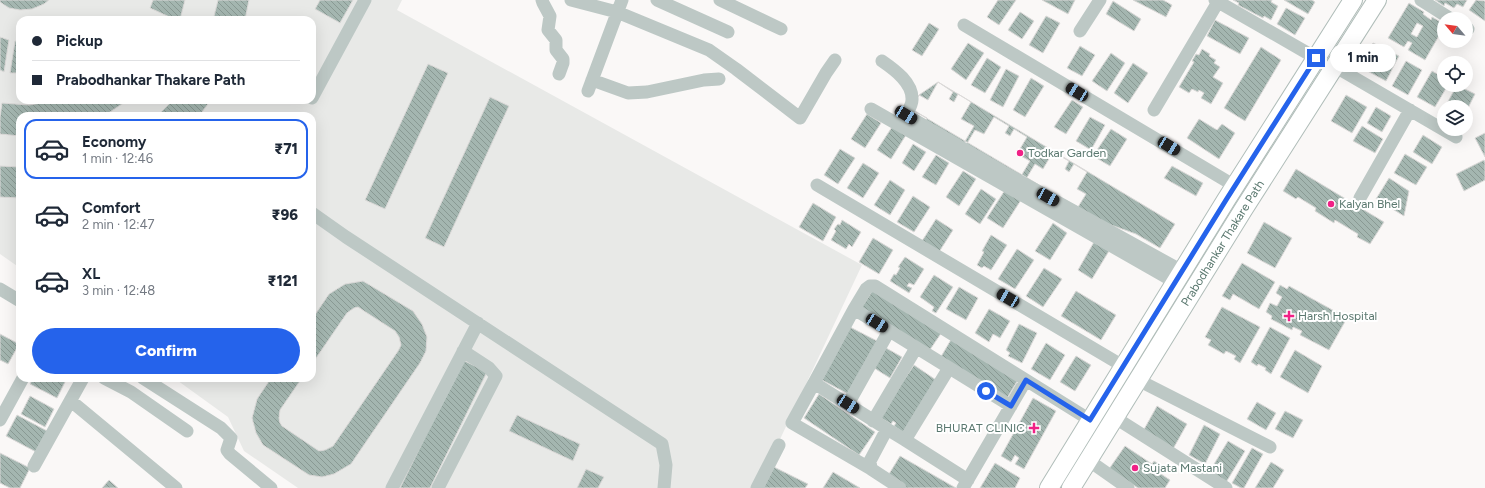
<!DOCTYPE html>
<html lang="en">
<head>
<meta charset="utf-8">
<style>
  body { margin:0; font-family:Figtree,sans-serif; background:#f6f6f7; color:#1f2937; height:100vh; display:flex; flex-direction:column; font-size:15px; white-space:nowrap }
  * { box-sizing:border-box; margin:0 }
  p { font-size:13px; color:#747a83 }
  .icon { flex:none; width:22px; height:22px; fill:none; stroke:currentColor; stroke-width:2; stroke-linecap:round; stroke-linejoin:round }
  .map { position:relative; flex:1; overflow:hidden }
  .side { position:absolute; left:16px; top:112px; width:300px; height:270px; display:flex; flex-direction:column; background:#fff; border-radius:12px; box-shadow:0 4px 16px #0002 }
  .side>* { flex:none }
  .banner { position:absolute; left:16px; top:16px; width:300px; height:88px; border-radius:12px; box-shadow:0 4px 16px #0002; display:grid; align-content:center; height:88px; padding:0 16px; background:#fff }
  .needle { width:26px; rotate:299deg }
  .controls { position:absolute; left:1437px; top:12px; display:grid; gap:8px }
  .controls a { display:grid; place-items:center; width:36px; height:36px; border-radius:50%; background:#fff; box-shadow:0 4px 16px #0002; font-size:20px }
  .end { position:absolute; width:18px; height:18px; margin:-9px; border:5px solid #2563eb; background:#fff; box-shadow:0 0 0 2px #fff }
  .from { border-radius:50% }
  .bubble { position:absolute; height:28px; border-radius:14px; background:#fff; box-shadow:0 4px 16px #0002; font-size:13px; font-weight:800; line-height:28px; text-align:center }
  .car { position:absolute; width:12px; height:24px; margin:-12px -6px; border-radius:5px; box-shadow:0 0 3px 1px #0007; background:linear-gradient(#222 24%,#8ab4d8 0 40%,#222 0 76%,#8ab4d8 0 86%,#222 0) }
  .banner b { display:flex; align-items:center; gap:14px; height:38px; font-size:15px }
  .banner b+b { border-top:1px solid #e0e1e3 }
  .banner i { width:10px; height:10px; background:#1f2937 }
  ul { padding:7px 0 0; list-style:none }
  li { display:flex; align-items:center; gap:12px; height:60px; margin:0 8px 6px; padding:0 8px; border:2px solid transparent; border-radius:12px }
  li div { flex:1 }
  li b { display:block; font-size:15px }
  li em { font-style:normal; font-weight:800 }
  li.on { border-color:#2563eb }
  li>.icon { width:36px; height:36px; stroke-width:1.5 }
  .action { display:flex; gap:8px; margin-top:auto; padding:8px 16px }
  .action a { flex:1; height:46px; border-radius:24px; background:#2563eb; color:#fff; font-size:16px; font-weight:800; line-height:46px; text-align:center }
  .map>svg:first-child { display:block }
</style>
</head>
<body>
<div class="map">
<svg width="1485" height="488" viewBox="0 0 1485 488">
  <defs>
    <pattern id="building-back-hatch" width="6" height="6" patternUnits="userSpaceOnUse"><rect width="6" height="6" fill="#a4b6b0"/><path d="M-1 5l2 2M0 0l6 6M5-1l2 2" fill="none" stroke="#899993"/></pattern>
  </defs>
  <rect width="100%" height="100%" fill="#faf8f7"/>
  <path fill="#e8e9e7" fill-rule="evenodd" d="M0 0H402L397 10 862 265 757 488H298L244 451 228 417 174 378H312V116H20V268L0 254ZM20 20H312V100H20Z"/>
  <path fill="url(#building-back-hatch)" stroke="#dcdad9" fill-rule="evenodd" d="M0 0H49L44 4 32 9 20 10 9 8 0 2Z
    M153 0H185L180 20H176L150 8Z
    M218 0H249L245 20H213Z
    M320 0H353L340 23 315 9Z
    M998 0H1016L999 25 987 17Z
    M1042 0H1075L1068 14Z
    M1133 0H1163L1172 5 1166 17Z
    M1233 0H1272L1271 2 1278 6 1271 20 1264 16 1263 18 1238 5 1239 3Z
    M1284 0H1312L1315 2 1308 14Z
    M1435 0H1467L1463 7 1457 4 1454 8 1445 3 1444 6Z
    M1476 0 1485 1V21L1469 10Z
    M1113 1 1141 19 1134 31 1106 14Z
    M1409 3 1424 12 1423 14 1431 20 1432 17 1444 24V27L1425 60 1408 50 1412 43 1408 41 1404 47 1388 38ZM1417 23 1423 26 1417 37 1411 34Z
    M1286 8 1305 18 1295 35 1277 24Z
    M1020 12 1034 21 1022 39 1008 30Z
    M1046 16 1060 23 1043 53 1029 45Z
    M1215 20 1249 38 1240 54 1207 36Z
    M929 23 939 29 922 56 912 50Z
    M0 37 9 40 4 72 0 70Z
    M15 41H20V73H10Z
    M968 43 984 53 966 80 951 69Z
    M1373 43 1399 56 1386 81 1360 67Z
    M1080 46 1095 55 1082 76 1067 68Z
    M1261 47 1281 60 1245 121 1224 108Z
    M1202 49 1210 54 1209 56 1216 60 1214 63 1220 67 1213 77 1223 83 1211 104 1201 98 1204 93 1199 90 1198 92 1192 89 1189 93 1179 87 1194 62 1192 61 1196 54 1199 55Z
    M1111 53 1125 63 1107 91 1092 81Z
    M987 58 1001 67 985 93 971 85Z
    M1406 61 1422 70 1408 95 1392 86Z
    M1133 63 1148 73 1128 103 1114 93Z
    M428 64 448 73 385 209 365 200Z
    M1006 69 1019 76 1003 107 990 100Z
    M1432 71 1444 78V85H1448L1435 107 1417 97Z
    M1031 78 1044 86 1025 117 1013 110Z
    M938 82 953 92 949 99 954 102 958 94 971 102 961 119 974 126 964 143 926 121 927 118 911 109 919 95 928 100Z
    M938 82 1175 224 1160 248 1136 234 1100 221 911 109 919 95Z
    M1457 85 1475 94 1466 112V107H1445Z
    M1346 95 1367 107 1352 133 1331 121Z
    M490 97 509 106 444 247 425 238Z
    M59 100H128L104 116H20V136L0 134V117L2 103 29 105Z
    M173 100H211L199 116H157Z
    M1072 100 1083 107 1066 134 1054 127Z
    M1376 107 1391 116 1382 132 1367 123Z
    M867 114 881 123 865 148 851 139Z
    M994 117 1009 126 1005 133 1010 136 1014 129 1027 137 1017 154 1030 161 1021 176 966 145 975 130 984 134Z
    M1090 117 1105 125 1091 150 1076 141Z
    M1199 119 1217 130 1222 124 1235 133 1219 159 1187 138Z
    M1362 126 1383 139 1375 153 1353 141Z
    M892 127 906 135 891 159 877 150Z
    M1111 129 1127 139 1110 166 1093 156Z
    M1485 133V157L1475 138Z
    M1423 135 1442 147 1432 164 1413 152Z
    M913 144 926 152 914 171 902 163Z
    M840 149 855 158 838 184 824 175Z
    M1053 152 1069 161 1065 169 1069 172 1074 164 1087 172 1077 189 1086 194 1078 207 1026 179 1035 164 1043 169Z
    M1405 154 1427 167 1416 185 1394 173Z
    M936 155 949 163 936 185 922 177Z
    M1484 160 1485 162V180L1464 191 1456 174Z
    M863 163 879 173 863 198 847 188Z
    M0 166 20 167V198L0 197Z
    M1172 166 1203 183 1196 196 1164 178Z
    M1296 169 1384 222 1370 244 1357 237 1358 234 1335 220 1334 223 1315 211 1316 208 1298 197 1296 199 1283 191Z
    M963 171 976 179 959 206 946 197Z
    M1389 178 1409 191 1404 216 1376 199Z
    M890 180 905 190 890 215 874 205Z
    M981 189 996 199 980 224 965 214Z
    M1005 190 1021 200 1003 228 987 218Z
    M913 196 930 207 914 232 897 222Z
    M813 203 836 217 823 241 799 227Z
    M936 219 953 230 939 252 922 241Z
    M842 220 861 232 852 247 849 244 846 249 831 240 836 231 834 229 838 224 840 225Z
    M1264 222 1292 238 1275 268 1247 253Z
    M1053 223 1067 233 1050 260 1035 251Z
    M991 235 1007 245 991 270 984 266 982 268 977 265 984 252 982 251Z
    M873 238 893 250 879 274 859 262Z
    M1094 242 1109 251 1092 279 1078 270Z
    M1017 249 1034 260 1015 289 998 279Z
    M905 257 924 269 914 285 909 283 907 286 912 288 909 293 890 281 894 274 896 275 900 268 898 267Z
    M1242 263 1275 282 1259 309 1233 294 1230 300 1222 296Z
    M1044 268 1062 279 1043 307 1026 296Z
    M934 275 953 287 936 313 932 311 934 307 920 297Z
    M363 281 413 311 422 324 427 337 426 351 420 363 351 464 334 474 322 477 309 475 263 445 256 433 252 418 257 399 271 378H302L280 410 279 418 280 423 282 426 319 451 325 450 333 446 398 351 401 345 399 337 395 331 364 311 358 307 354 308 347 313 312 364V319L329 294 345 284Z
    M1280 285 1287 289 1289 286 1347 318 1329 350 1300 335 1302 331 1293 327 1292 330 1271 319 1272 316 1266 312 1270 303 1277 306 1282 297 1276 293Z
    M959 287 978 298 966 320 946 309Z
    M874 288 942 332 927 354 860 310Z
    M1076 291 1116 315 1101 340 1061 316Z
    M1222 307 1260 327 1240 363 1234 359 1236 356 1226 351 1224 354 1208 345 1211 340 1205 337Z
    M989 309 1010 321 1000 338 993 334 989 342 975 333Z
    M1019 324 1037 333 1022 363 1008 356 1010 353 1006 350Z
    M850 327 877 341 850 395 822 380Z
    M1270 327 1290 338 1271 374 1265 370 1266 368 1258 364 1257 366 1251 362Z
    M0 334 19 344 8 364 0 360Z
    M952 338 1019 378 1006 400 939 360Z
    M1046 343 1065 355 1050 380 1031 369Z
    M886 348 902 357 890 378 874 368Z
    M1295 350 1322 366 1308 393 1280 377Z
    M1076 356 1091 365 1075 391 1060 382Z
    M463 360 487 372 430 488H400Z
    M914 365 939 382 904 433 894 426 896 423 893 421 891 424 879 417Z
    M33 378H67L57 398 30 384Z
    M819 394 875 432 859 455 804 418Z
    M30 396 54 409 45 427 21 414Z
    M1033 398 1056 411 1024 469 1015 464 1019 458 1015 455 1011 462 1001 456Z
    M1257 402 1276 413 1266 430 1247 419Z
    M1157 406 1187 424 1173 449 1142 433Z
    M1285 411 1303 420 1293 438 1275 429Z
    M17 415 49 432 38 453 6 436Z
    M517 415 580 444 573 461 509 431Z
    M1204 425 1220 434 1205 464 1189 455Z
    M1228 441 1245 451 1225 484 1208 474Z
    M1125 446 1152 464 1154 461 1162 466 1158 472 1170 480 1165 488H1138L1109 469Z
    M1252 448 1263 454 1244 488H1241L1232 483Z
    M0 453 30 468 20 488H10L0 483Z
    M900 456 956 488H905L886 479Z
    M1271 462 1284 470 1273 488H1255Z
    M995 463 1020 478 1015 488H980Z
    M774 467 808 484 805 488H763Z
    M586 469 604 477 598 488H577Z
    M833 472 860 488H823Z
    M109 480 118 488H102Z"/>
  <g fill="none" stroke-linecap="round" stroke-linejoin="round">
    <g stroke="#b0bdb9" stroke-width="20">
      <g id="secondary">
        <path d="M1049 488 1226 200 1353 0"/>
        <path id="s1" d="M1071 488 1243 210 1377 0"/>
      </g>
    </g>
    <path stroke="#bdc8c5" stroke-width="13" d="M542 0 543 3 550 16 548 30 556 40V50L563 59V63L559 74
      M571 0 617 12 709 50 736 69 800 118 826 73 835 60
      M657 0 728 32
      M720 0 781 29
      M1215 0 1316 58
      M1421 0 1451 19
      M964 25 1235 186
      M1466 28 1468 29
      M1080 31 1100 0
      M882 61C895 70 913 83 912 100 912 105 908 111 906 115L1012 177 1182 271
      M1334 66 1456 137
      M592 80 628 93 647 92 704 80 719 79
      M588 91 622 0
      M312 98 365 0
      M871 109 1175 282
      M1154 110 1218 2
      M817 185 1123 366
      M1360 198 1410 110
      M312 213 346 237 662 444 666 465 664 488
      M0 289 20 301
      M854 309 1011 406
      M104 378 131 392 187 431
      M143 378 221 428 231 438 227 450 230 454 271 488
      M1138 380 1270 447
      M814 383 792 423 871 469
      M71 401 176 488
      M848 404 889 331
      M1114 417 1226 488
      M0 420 23 378
      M873 421 916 348
      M887 429 905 440 949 368
      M905 440 968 480
      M1088 460 1128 488
      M34 466 83 378
      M392 488 478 323
      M438 488 496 376 489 368 463 351
      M757 488 779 445
      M900 488 871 469 870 461 887 429 814 383 854 309 866 289 870 286H875L1090 420
      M963 488 1026 380"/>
    <use href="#secondary" stroke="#fff" stroke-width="18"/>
  </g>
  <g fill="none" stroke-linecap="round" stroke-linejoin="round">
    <path stroke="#2563eb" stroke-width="5" d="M986 391 1011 406 1026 380 1090 420 1226 200 1316 58"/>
  </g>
  <g fill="#f02186" stroke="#fff" stroke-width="1.5">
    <circle cx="1020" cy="153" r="4"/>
    <circle cx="1331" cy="204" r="4"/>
    <path d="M1287 310h4v4h4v4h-4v4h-4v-4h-4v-4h4z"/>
    <path d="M1032 422h4v4h4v4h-4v4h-4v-4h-4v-4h4z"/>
    <circle cx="1135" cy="468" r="4"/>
  </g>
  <g text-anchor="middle" stroke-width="4" stroke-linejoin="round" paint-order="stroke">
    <g font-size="12" fill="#5a786f" stroke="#fff" text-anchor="start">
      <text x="1028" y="157">Todkar Garden</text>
      <text x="1339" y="208">Kalyan Bhel</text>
      <text x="1298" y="320">Harsh Hospital</text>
      <text x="1025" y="432" text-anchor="end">BHURAT CLINIC</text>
      <text x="1143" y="472">Sujata Mastani</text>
    </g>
    <g font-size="12" fill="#5a786f" stroke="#fff">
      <text dy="4" stroke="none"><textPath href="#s1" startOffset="288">Prabodhankar Thakare Path</textPath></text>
    </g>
  </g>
</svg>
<div class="controls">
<a><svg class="needle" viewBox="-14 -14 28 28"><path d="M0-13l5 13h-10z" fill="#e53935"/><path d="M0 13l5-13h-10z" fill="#747a83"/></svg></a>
<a><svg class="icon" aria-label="locate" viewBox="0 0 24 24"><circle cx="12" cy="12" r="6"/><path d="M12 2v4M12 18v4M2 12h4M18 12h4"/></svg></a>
<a><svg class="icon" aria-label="layers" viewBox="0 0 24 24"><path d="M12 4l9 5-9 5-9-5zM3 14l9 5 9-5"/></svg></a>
</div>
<i class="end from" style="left:986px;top:391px"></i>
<i class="end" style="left:1316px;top:58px"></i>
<div class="bubble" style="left:1330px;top:44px;width:66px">1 min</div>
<i class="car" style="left:1077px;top:92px;rotate:301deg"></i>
<i class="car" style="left:906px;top:115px;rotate:121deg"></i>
<i class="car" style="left:1169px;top:146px;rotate:121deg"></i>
<i class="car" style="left:1048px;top:197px;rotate:119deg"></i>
<i class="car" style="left:1008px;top:298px;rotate:300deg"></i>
<i class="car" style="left:877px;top:323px;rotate:122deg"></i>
<i class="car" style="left:848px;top:404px;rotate:123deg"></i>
<div class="banner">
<b><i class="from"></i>Pickup</b>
<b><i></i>Prabodhankar Thakare Path</b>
</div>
<section class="side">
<ul>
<li class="on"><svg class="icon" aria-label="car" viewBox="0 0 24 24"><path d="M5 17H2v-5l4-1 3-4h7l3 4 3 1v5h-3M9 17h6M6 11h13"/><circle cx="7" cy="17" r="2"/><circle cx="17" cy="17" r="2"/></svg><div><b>Economy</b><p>1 min · 12:46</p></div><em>₹71</em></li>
<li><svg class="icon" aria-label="car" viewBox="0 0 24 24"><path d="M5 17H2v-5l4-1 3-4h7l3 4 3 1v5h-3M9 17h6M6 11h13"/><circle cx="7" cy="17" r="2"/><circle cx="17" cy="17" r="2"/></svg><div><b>Comfort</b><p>2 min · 12:47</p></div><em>₹96</em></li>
<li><svg class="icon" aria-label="car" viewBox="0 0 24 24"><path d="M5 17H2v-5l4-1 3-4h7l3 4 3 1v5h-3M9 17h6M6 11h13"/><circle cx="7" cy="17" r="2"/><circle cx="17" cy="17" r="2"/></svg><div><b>XL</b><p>3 min · 12:48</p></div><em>₹121</em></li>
</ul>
<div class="action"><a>Confirm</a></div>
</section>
</div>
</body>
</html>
